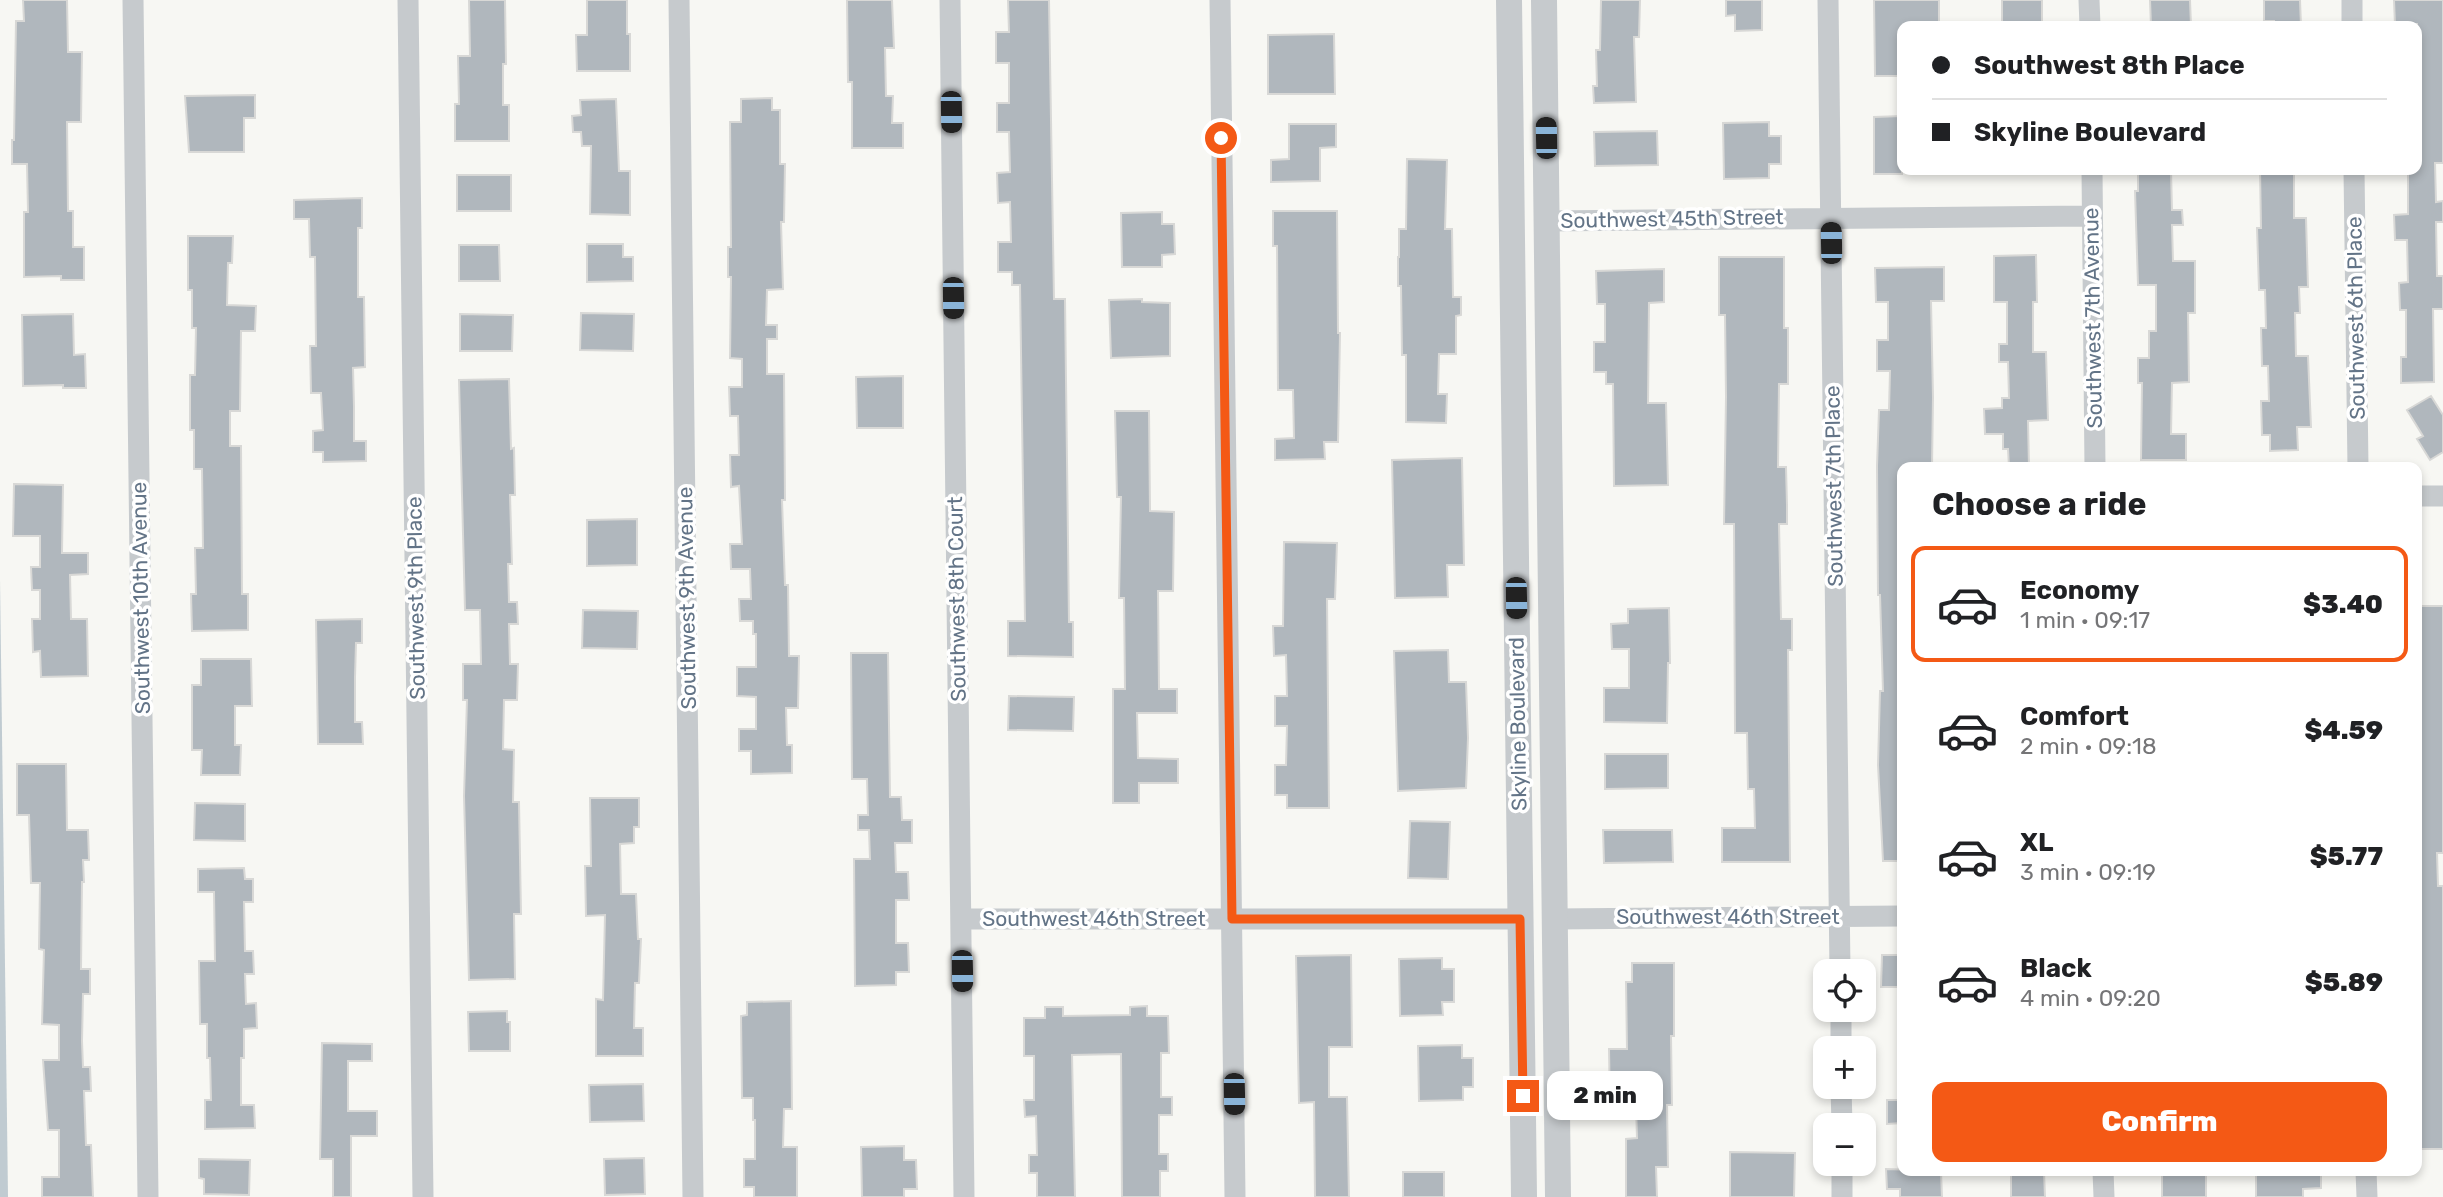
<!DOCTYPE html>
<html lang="en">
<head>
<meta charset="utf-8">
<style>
  body { margin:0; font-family:Rubik,sans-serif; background:#f2f2f2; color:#202124; height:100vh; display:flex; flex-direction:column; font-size:26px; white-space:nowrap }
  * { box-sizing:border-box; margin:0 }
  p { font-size:23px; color:#757577 }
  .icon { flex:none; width:38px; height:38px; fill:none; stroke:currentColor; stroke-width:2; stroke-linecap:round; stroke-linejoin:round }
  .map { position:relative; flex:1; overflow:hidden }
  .panel { position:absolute; left:1897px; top:462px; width:525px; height:714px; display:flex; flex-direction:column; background:#fff; border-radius:14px; box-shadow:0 4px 10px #0003 }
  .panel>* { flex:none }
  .guide { position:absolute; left:1897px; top:21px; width:525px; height:154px; border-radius:14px; box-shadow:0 4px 10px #0003; display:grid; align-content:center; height:154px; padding:0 35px; background:#fff }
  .fabs { position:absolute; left:1813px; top:959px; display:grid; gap:14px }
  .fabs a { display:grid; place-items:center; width:63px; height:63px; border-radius:14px; background:#fff; box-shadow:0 4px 10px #0003; font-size:35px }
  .end { position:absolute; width:32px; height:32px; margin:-16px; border:9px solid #f45915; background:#fff; box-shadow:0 0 0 4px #fff }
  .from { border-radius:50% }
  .bubble { position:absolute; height:49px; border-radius:14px; background:#fff; box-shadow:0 4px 10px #0003; font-size:23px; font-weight:800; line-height:49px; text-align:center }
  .car { position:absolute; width:21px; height:42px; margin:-21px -10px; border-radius:9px; box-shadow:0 0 5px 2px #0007; background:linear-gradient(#222 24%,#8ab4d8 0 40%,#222 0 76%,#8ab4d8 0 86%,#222 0) }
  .guide b { display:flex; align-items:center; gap:24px; height:66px; font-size:26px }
  .guide b+b { border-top:2px solid #e0e0e0 }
  .guide i { width:18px; height:18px; background:#202124 }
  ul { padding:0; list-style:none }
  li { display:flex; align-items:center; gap:21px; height:116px; margin:0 14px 10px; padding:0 21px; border:4px solid transparent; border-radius:14px }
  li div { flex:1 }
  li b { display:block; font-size:26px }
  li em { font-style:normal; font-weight:800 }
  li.active { border-color:#f45915 }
  li>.icon { width:63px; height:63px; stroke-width:1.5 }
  h2 { padding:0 35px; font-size:32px; line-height:84px }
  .button { display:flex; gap:14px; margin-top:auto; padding:14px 35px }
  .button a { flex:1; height:80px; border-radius:14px; background:#f45915; color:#fff; font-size:28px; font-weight:800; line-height:80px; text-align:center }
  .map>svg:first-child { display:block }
</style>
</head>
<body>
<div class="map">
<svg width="2443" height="1197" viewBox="0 0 2443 1197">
  <rect width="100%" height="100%" fill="#f7f7f3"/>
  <path fill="#c0cbd1" d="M0 579 8 1197H0Z"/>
  <path fill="#b0b7bd" stroke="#d8d8d6" stroke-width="2" d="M23 0H67L68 52H82L81 122H67L68 211H73V247H84V280H61V276L24 277V212H28L27 164H12V140H14L16 21H24Z
    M469 0H505L506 64H503V105H509V141H455V104H459L458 56H470Z
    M587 0H627V34H630V71H577L576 35H587Z
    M847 0H892L894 48H885L886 96H893L892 123H903V148H852V82H848Z
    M1008 0H1049L1054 299H1065L1069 622H1073V657L1008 656V621H1025L1020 285H1012V272H998V242H1011L1010 202 998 203 997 173 1010 172 1009 132H997V103H1009V63H996V32H1009Z
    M1601 0H1640L1639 37H1634L1636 102 1594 103 1593 86H1597L1596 50H1600Z
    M1726 0H1762V30L1735 31V15L1726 16Z
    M1874 0H1939V26H1902V76H1875Z
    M2002 0H2042V26H2002Z
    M2150 0H2190L2191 26H2151Z
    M2264 0H2300L2301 26H2274V21H2264Z
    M2394 0H2443V163H2435L2436 202 2443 201V222H2436L2437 276H2443V309H2433L2434 382 2401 383V357H2406V310H2400L2399 283 2408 282 2407 240H2395L2394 215 2408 214V170H2417V24L2395 25Z
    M1334 34 1335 94H1268V35Z
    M255 95V118H244V152H189L185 96Z
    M772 98V110H780V164H785L784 222H781L783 289 767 290 766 325H777V339H767V374H784L785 500H782L785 585H788L789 656H799L798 708H786L787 745H792V773L751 774V751H739V729H756V697L737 696V667H756V634H753V621H740L739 599H751L750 569H731L730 544H742L739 486 731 487 730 455H739L738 416H730L729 387H742V359L730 358 731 277H728V247H731L730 122H741V99Z
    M616 99 619 171H630V215L590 214 591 146H582L581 132H573L572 116 581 115 580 100Z
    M1902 116V174H1874V117Z
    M1769 122V136H1781V164H1769V178L1724 179 1723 123Z
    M1289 124H1336V147L1320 148V181L1271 182V160L1289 159Z
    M1657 131 1658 165 1595 166 1594 132Z
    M1407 159 1447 160 1445 229H1452L1453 297H1461V315L1456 316V354H1439L1438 394H1447L1446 423 1406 422V355H1402L1401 286H1398V257H1399V229H1406Z
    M2138 170H2171L2172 210H2182L2183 225H2172L2173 261H2195V313H2188L2189 382 2172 383 2171 434H2186V460H2141L2142 383H2138V358H2149V331H2156V285H2138L2135 191H2138Z
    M2260 170H2294V218H2306L2308 287H2299L2300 313H2295L2296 356H2308L2311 427H2297L2298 450 2270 451V435H2262L2261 401H2269L2268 366H2262L2261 328H2266L2265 290H2259L2257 228H2261Z
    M457 175H511V211H457Z
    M362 198V228H358V297H364L365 367 353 368 354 407V441H366V461L323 462V452H313V431L323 430 321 393H311L310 346H316L315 257H310L309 219H294V200Z
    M1273 211H1337L1338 333H1340L1338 442H1324L1325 459 1275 460V439L1294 438 1293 390H1278L1277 246H1273Z
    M1162 212V224H1174L1175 254 1162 255V267H1122L1121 213Z
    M188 236H233L232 263H228L227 305 256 306 255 331H241L240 411H230V446H241L242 594H248V630L192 631 191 594H196L195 548H203L202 469H194V430H190V375H195L196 328H192V290H188Z
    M587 244H623V257H633V281L587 282Z
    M459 245H499L500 281H459Z
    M2036 255 2037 302H2033V352H2046L2048 420 2028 421 2029 467H2009L2008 449H2003V434H1985L1984 409 2002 408V398H2009L2008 362H1999V344H2007V302H1994V256Z
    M1719 257H1784V328H1788V384H1779L1778 467H1786L1787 505V524H1779L1781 619H1792V650H1788L1790 862H1722V828H1755L1754 789H1748L1747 733H1735L1734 524H1724L1726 397 1725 315H1719Z
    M1944 267V301H1931L1933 397 1932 467H1902V861H1883L1878 765 1880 691H1883L1880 595H1878L1877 466 1879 410H1889L1890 371H1877V340H1888V302H1876L1875 268Z
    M1664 269V302L1649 303 1648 403H1666L1668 485 1614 486 1613 384H1606V372H1594V342H1605V304H1597L1596 271Z
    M1142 299V302L1170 303V356L1111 358 1109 300Z
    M581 313 634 314 633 351 580 350Z
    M73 314 74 355 85 354 86 388H63V385L23 386 22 315Z
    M460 314 513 315 512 351H460Z
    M903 376V428H857L856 377Z
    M509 379 511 449 514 448 515 495H510L512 564H508L509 602H517L518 624H509L510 664H518L517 700H504L503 749 514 750 513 802H519L521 914H514L515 979 469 980 464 796 467 700H463V664H481L480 610H465L459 380Z
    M2431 396 2443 415V452L2430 460 2417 439 2423 436 2407 410Z
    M1115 411H1149L1150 511 1174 512 1173 591H1158L1159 689H1177V713H1137L1138 758 1178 759V783H1139V803H1113V689H1125L1124 598H1119L1121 497H1117Z
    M1462 458 1464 565H1447L1448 597 1395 598 1392 460Z
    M14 484 63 485 62 553H88V574L70 575 71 619H87L88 676 41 677 40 651 33 652 32 619H40V590H32L31 567H40V536H13Z
    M637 519V565L587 566V520Z
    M1284 542 1337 543 1335 599H1327L1329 808H1287V795H1275V765H1286L1287 726H1275V696H1287L1286 655 1274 656 1273 626H1283Z
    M2417 606H2443V853H2437L2438 886H2443V1149H2417V1050H2421L2420 1011H2418L2417 984Z
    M1669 608 1670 663H1668L1667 723 1604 722V688H1629V649H1612L1611 624 1628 623V609Z
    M583 610 638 611 637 649 582 648Z
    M362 619V643H356L355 677V722H362L363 744H318L316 620Z
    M1448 650 1449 682H1466L1468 738 1466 788 1398 791 1394 651Z
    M851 653H888L890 797H901L902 820H912V843H895L896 872H908L909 900H896V943H908L909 972H896V985L855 986 854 859H870L869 830H858V815H868L867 779H852Z
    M201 659H251L252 706H235V745H241L240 775H201L202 750H192V685H201Z
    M1009 696 1074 697 1073 731 1008 730Z
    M1605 754H1668V788L1605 789Z
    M17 764H66L67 830H88L89 860H83L84 882H82L81 969H90V994H83L82 1041 83 1067H90L91 1091H84L86 1145H91L93 1197H42V1177H59V1130H48L43 1060H59V1025L42 1024 44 950 39 949 40 883H31L29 815H17Z
    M590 798H639V827H634V843L620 844 621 894H636L638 939H641L639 983H635L634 1028H643V1056H596V999L603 1000 605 915 586 916 585 866H591Z
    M195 803 245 804V841L194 840Z
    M1410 821 1450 822 1448 879 1408 878Z
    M1603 830H1672L1673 862 1604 863Z
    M244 868 245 879H253V902H244L245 951H253L254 974H245L246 1004 256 1003 257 1028 244 1029V1058H241V1105H254L255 1128 205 1129V1100H211L210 1058H207V1024H200L199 961H215L214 892H198V869Z
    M1351 955 1352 1047H1329V1097H1347L1349 1197H1315L1314 1102 1299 1103 1296 956Z
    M1882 955H1902V987H1881Z
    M1442 958V969H1454V1002H1442L1443 1015 1400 1016 1399 959Z
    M1632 963H1674V1036H1671L1672 1105H1667L1668 1167H1656L1657 1197H1626V1139L1637 1138 1636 1106H1610L1609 1049H1627L1626 982H1632Z
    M791 1001 792 1109H784L783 1147H797V1197H754V1187H744V1159H755V1120H753V1098H742L741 1016 747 1015V1002Z
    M1147 1006V1016H1168L1169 1053H1161V1097H1172V1115H1159V1154H1168V1171H1160V1197H1122L1121 1054 1072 1055 1075 1197H1037V1173H1029V1155H1037L1036 1116 1025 1117 1024 1100H1034V1056H1024V1018H1045V1007H1063V1016L1130 1015V1007Z
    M507 1011V1022H510V1051H469L468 1012Z
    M322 1043 372 1044V1061H348V1111H377V1136H351V1197H333V1159H320Z
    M1462 1045V1058H1473V1087H1463V1100L1419 1101 1418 1046Z
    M643 1084 644 1121 590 1122 589 1085Z
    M1887 1100H1902V1123L1887 1124Z
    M904 1146V1160H916L917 1189H904V1197H862L861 1147Z
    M1730 1152 1795 1153 1794 1197H1730Z
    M644 1158 645 1194 605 1195 604 1159Z
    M199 1159 250 1160 249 1195 204 1194V1179L199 1178Z
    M1886 1169 1941 1171 1942 1197H1900V1189H1887Z
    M2011 1171H2044L2045 1197H2011Z
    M2256 1171H2321V1188L2303 1189V1197H2256Z
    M1403 1172H1444V1197H1403Z
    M2162 1175H2206V1197H2162Z"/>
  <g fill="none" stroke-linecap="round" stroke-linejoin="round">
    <path stroke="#c6cacd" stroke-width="21" d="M133 0 148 1197
      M408 0 423 1197
      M679 0 693 1197
      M950 0 964 1197
      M1220 0 1235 1197
      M1828 0 1840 971
      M2089 0 2090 26
      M2352 0V26
      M2092 170 2095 467
      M2354 170 2358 467
      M1547 221 2092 216
      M2417 496H2443
      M961 919H1520
      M1555 919 1902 916
      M1841 1010V1048
      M1841 1087 1842 1125
      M1842 1164V1197
      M2103 1171 2104 1197
      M2366 1171 2367 1197"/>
    <path stroke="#c6cacd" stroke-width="26" d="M1509 0 1524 1197
      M1544 0 1558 1197"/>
  </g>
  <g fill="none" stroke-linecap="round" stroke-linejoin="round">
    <path stroke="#f45915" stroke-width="9" d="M1221 138 1232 919H1520L1523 1096"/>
  </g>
  <g text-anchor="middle" stroke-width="7" stroke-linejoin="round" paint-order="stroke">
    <g font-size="21" fill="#637487" stroke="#fff">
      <text transform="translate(1672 219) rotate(-1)" y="7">Southwest 45th Street</text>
      <text transform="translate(2093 318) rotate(-91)" y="7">Southwest 7th Avenue</text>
      <text transform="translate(2356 318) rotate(-91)" y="7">Southwest 6th Place</text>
      <text transform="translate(1834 486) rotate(-91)" y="7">Southwest 7th Place</text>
      <text transform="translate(141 598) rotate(-91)" y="7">Southwest 10th Avenue</text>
      <text transform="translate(416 598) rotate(-91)" y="7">Southwest 9th Place</text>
      <text transform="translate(687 598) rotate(-91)" y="7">Southwest 9th Avenue</text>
      <text transform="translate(957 599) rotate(-91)" y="7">Southwest 8th Court</text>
      <text transform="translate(1518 724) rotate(-91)" y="7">Skyline Boulevard</text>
      <text x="1728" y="924">Southwest 46th Street</text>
      <text x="1094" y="926">Southwest 46th Street</text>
    </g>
  </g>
</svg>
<div class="fabs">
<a><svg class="icon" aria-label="locate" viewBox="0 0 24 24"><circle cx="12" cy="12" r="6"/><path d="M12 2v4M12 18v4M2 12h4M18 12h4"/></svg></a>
<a>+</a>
<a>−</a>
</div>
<i class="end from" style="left:1221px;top:138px"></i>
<i class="end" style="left:1523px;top:1096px"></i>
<div class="bubble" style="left:1547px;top:1071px;width:116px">2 min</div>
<i class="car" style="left:951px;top:112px;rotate:179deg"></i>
<i class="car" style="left:1546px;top:138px;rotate:359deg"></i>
<i class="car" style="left:1831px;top:243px;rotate:359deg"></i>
<i class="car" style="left:953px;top:298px;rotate:179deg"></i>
<i class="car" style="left:1516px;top:598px;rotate:179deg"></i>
<i class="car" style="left:962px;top:971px;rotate:179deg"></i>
<i class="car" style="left:1234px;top:1094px;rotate:179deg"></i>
<div class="guide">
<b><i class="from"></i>Southwest 8th Place</b>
<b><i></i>Skyline Boulevard</b>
</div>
<section class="panel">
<h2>Choose a ride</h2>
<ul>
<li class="active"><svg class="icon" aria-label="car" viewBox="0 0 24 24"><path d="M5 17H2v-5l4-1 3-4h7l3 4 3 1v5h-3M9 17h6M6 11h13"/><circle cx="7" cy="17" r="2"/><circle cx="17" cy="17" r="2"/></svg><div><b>Economy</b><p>1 min · 09:17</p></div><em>$3.40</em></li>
<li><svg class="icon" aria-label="car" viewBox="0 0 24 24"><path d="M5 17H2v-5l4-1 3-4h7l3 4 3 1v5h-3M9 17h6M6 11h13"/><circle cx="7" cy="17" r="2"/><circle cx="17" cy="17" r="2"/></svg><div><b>Comfort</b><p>2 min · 09:18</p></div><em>$4.59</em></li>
<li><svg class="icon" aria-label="car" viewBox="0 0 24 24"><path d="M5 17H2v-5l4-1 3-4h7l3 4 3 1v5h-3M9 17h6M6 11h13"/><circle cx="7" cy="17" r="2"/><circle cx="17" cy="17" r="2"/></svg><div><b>XL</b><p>3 min · 09:19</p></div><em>$5.77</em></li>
<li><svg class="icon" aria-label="car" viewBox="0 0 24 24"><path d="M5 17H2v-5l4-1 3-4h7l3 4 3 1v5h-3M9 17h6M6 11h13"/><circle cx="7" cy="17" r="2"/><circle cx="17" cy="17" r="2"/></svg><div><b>Black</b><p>4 min · 09:20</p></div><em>$5.89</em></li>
</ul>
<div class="button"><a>Confirm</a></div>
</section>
</div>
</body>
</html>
